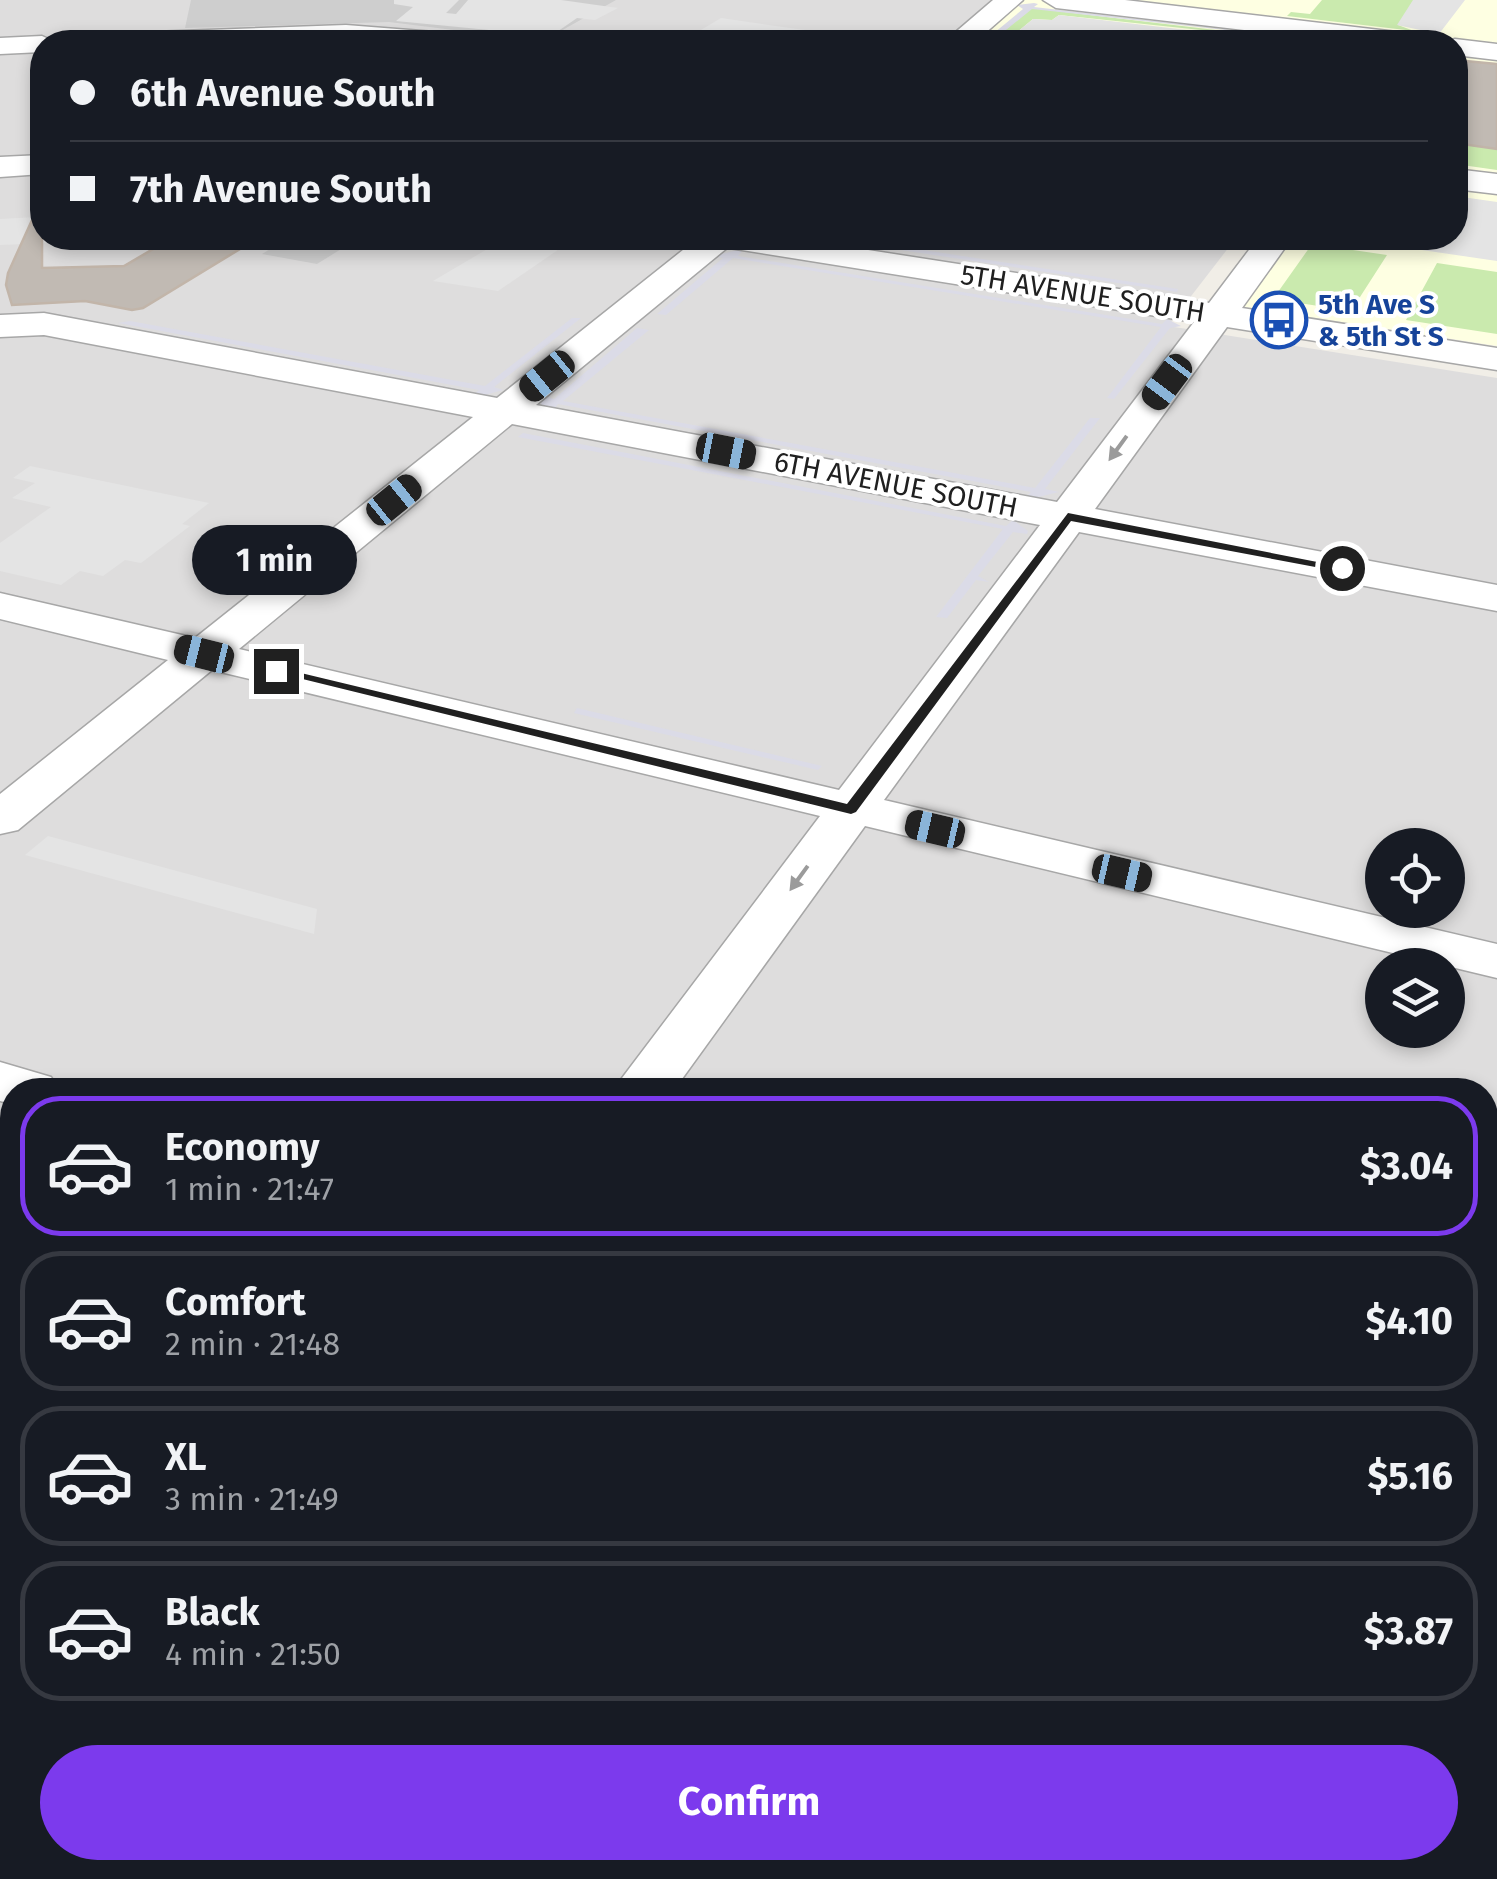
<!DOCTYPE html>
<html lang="en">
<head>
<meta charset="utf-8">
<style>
  body { margin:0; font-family:"Fira Sans",sans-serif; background:#20242c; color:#f1f3f6; height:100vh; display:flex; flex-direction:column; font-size:38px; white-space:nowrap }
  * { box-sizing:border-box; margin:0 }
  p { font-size:32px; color:#9ea1a6 }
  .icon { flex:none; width:55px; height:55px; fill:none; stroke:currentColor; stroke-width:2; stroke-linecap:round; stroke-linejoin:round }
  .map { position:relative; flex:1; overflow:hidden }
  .panel { position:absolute; left:0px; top:1078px; width:1498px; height:802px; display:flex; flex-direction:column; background:#171b24; border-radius:40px 40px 0 0; box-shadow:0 5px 15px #0003 }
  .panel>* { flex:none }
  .top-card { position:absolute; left:30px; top:30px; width:1438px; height:220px; border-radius:40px; box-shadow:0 5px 15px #0003; display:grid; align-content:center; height:220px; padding:0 40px; background:#171b24 }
  .fabs { position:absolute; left:1365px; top:828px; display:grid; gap:20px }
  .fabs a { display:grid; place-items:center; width:100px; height:100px; border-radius:50%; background:#171b24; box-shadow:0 5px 15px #0003; font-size:50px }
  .end { position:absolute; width:45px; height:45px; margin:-22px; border:12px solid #202020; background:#fff; box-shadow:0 0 0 5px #fff }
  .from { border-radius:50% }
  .bubble { position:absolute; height:70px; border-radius:35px; background:#171b24; box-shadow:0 5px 15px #0003; font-size:32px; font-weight:700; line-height:70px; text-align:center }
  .car { position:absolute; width:30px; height:60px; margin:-30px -15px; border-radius:12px; box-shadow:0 0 8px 2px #0007; background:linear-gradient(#222 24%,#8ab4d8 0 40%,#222 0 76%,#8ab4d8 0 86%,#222 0) }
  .top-card b { display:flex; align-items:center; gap:35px; height:95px; font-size:38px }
  .top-card b+b { border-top:2px solid #363941 }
  .top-card i { width:25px; height:25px; background:#f1f3f6 }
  ul { padding:18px 0 0; list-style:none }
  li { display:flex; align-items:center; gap:30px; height:140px; margin:0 20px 15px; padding:0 20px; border:5px solid #363941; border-radius:40px }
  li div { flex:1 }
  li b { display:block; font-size:38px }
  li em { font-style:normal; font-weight:700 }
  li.on { border-color:#7c3aed }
  li>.icon { width:90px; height:90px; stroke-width:1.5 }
  .button { display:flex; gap:20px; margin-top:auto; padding:20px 40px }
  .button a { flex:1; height:115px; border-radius:60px; background:#7c3aed; color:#fff; font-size:40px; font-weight:700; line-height:115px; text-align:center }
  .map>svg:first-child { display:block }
</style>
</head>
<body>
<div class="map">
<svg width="1497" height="1879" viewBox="0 0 1497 1879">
  <rect width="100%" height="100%" fill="#f1eee7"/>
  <path fill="#dedddd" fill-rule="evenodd" d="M0 0H1024L972 42H42V238H1236L1168 326 1497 378V1879H0ZM1382 845H1448V910H1382ZM1382 965H1448V1030H1382ZM12 1090H1485V1868H12Z"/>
  <path fill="#feffe2" d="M1024 0H1497V346L1240 306 1289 238H1455V42H972Z"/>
  <path fill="#cecece" d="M191 0H616L543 41 389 22 185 28Z
    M288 238H359L317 264 262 254Z"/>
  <path fill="#caeaae" d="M1322 0H1416L1398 25 1414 31 1287 16 1291 12 1310 14Z
    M1031 8 1316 42 1059 15 1052 20 1033 19 1005 42H991Z
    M1455 143 1497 149V170L1455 164Z
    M1312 244 1387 255 1351 311 1273 299Z
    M1437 263 1497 272V334L1406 320Z"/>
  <path fill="#e4e4e4" d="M394 0H459L446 13 456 14 468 0H561L618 8 595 20 577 18 551 36 396 21 413 7 394 4Z
    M1413 0H1465L1439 34 1397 25Z
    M1059 15 1289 42H1005L1033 19 1052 20Z
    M721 18 797 29 911 42H851L810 37 793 42H681Z
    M1455 196 1497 202V261L1340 238H1455Z
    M36 217V225H42V238H79L78 242 0 245V219Z
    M506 238 568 243 498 291 433 281Z
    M30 466 209 503 182 524 190 526 141 563 125 560 103 576 80 571 61 585 0 571V543L51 507 12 498 35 483 13 478Z
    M48 836 317 909 314 934 25 855Z
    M1207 1868H1320L1316 1879H1238Z"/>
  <path fill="#dbdbe7" d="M1034 3 1038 4 1034 7 1337 42 1032 9 991 42H983L1023 9 1017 5Z
    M822 238H845L1178 289 1177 292Z
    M738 250H743L738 256 1162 324 1167 319 1181 326 1170 328 1114 399 1107 398 1161 327 733 258 666 315 657 314 723 258 713 256Z
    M572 318H581L494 387 503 390 485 395 474 394 479 390 118 323 130 321 485 386Z
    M637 328 649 330 563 401 1035 488 1090 418H1100L1045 489 1059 492 1034 498 1026 497 1031 492 558 404 553 410 546 409 541 404 544 396 554 399Z
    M523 433 1006 526 1013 520 1028 531 1027 534 1013 532 978 576 989 582 976 580 947 618 936 617 1003 529 518 437Z
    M577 708 822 766 818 770 574 713Z"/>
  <path fill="#c1bab3" stroke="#c2b5a9" stroke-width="2.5" d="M1455 60 1497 64V149L1455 143Z
    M42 198V268L124 266 172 238H258L143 308 132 310 85 301 12 305 6 285 8 273Z"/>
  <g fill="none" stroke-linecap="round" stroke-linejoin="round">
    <g stroke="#a7a7a7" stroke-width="3">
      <path id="minor" d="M993 0H1023L975 42H944Z
        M1043 0H1125L1414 34 1428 42H1347L1056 8Z
        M346 25 460 34 474 42H84L98 34Z
        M42 36 55 42H42V52L0 54V38Z
        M1455 39 1497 44V60L1455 55V42H1444Z
        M42 155V174L0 177V157Z
        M1455 169 1497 174V194L1455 189Z
        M698 238H791L1209 303 1258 238H1292L1242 308 1497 348V370L1227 327 1095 509 1497 585V611L1079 532 884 800 1497 944V978L865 826 674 1090H613L820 816 212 670 18 830 0 834V794L168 660 0 619V593L195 638 473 417 44 335 0 337V315L44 313 497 398ZM727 248H729L1194 322 1057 502 536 405ZM512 424 1040 525 839 790 239 649Z
        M0 1062 51 1077 60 1090H12V1104L0 1101Z
        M1497 1551V1654L1485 1658V1554Z
        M22 1868H108L103 1879H16Z
        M1385 1868H1467L1465 1879H1381Z"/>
    </g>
    <use href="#minor" fill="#fff" fill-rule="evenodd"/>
  </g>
  <defs><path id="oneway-solid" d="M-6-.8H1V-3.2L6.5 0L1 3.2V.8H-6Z" transform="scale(2.5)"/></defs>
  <g fill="#9b9b9b">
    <use href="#oneway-solid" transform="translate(1118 448) rotate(126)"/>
    <use href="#oneway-solid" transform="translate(799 878) rotate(126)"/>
  </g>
  <path fill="#202020" d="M1068 513 1348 568 1342 572 1071 521 856 812 851 814 270 671 276 667 847 804Z"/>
  <defs>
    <g id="bus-ring" transform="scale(2.875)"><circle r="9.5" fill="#fff" stroke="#1a4fb4" stroke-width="1.5"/><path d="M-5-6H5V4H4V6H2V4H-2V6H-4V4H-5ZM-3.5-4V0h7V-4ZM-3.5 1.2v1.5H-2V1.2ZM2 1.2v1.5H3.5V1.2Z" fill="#1a4fb4"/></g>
  </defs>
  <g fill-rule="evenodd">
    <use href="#bus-ring" x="1279" y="320"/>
  </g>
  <g text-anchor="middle" stroke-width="8" stroke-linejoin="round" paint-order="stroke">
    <g font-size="28" fill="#202020" stroke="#fff">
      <text transform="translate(1083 293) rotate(9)" y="10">5TH AVENUE SOUTH</text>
      <text transform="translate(896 484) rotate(11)" y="10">6TH AVENUE SOUTH</text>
    </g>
    <g font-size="28" font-weight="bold" fill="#164399" stroke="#fff" text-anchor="start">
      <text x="1318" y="314">5th Ave S<tspan x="1318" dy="32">&amp; 5th St S</tspan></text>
    </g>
  </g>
</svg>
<div class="fabs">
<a><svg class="icon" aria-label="locate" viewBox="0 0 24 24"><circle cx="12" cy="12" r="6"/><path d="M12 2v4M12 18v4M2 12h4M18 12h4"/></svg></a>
<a><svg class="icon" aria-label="layers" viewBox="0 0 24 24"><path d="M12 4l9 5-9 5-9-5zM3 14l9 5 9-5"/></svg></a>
</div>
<i class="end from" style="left:1342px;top:568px"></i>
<i class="end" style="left:276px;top:671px"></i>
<div class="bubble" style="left:192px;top:525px;width:165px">1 min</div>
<i class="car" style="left:547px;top:376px;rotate:231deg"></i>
<i class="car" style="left:1167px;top:382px;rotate:217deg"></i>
<i class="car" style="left:726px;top:451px;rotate:101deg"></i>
<i class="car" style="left:394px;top:500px;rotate:51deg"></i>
<i class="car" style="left:204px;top:654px;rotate:284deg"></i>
<i class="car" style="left:935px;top:829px;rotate:283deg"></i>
<i class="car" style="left:1122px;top:873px;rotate:103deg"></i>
<div class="top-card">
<b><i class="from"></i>6th Avenue South</b>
<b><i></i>7th Avenue South</b>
</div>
<section class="panel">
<ul>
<li class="on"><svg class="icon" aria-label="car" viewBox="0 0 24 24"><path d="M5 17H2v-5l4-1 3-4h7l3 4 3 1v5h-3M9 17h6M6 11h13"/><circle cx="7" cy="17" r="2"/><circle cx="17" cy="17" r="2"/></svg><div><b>Economy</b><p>1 min · 21:47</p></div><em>$3.04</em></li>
<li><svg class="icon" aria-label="car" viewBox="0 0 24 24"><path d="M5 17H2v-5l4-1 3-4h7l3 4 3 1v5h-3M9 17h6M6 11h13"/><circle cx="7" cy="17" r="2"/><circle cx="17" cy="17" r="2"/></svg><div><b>Comfort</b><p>2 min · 21:48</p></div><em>$4.10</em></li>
<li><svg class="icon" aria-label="car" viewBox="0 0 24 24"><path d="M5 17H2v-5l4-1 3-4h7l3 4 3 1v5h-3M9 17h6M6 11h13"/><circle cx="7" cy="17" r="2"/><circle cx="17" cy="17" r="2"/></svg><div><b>XL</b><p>3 min · 21:49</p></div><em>$5.16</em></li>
<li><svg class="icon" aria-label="car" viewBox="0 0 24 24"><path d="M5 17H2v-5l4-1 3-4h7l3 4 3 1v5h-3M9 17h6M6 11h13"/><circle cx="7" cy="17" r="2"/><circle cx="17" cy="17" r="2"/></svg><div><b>Black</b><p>4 min · 21:50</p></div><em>$3.87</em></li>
</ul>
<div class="button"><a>Confirm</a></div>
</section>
</div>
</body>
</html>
